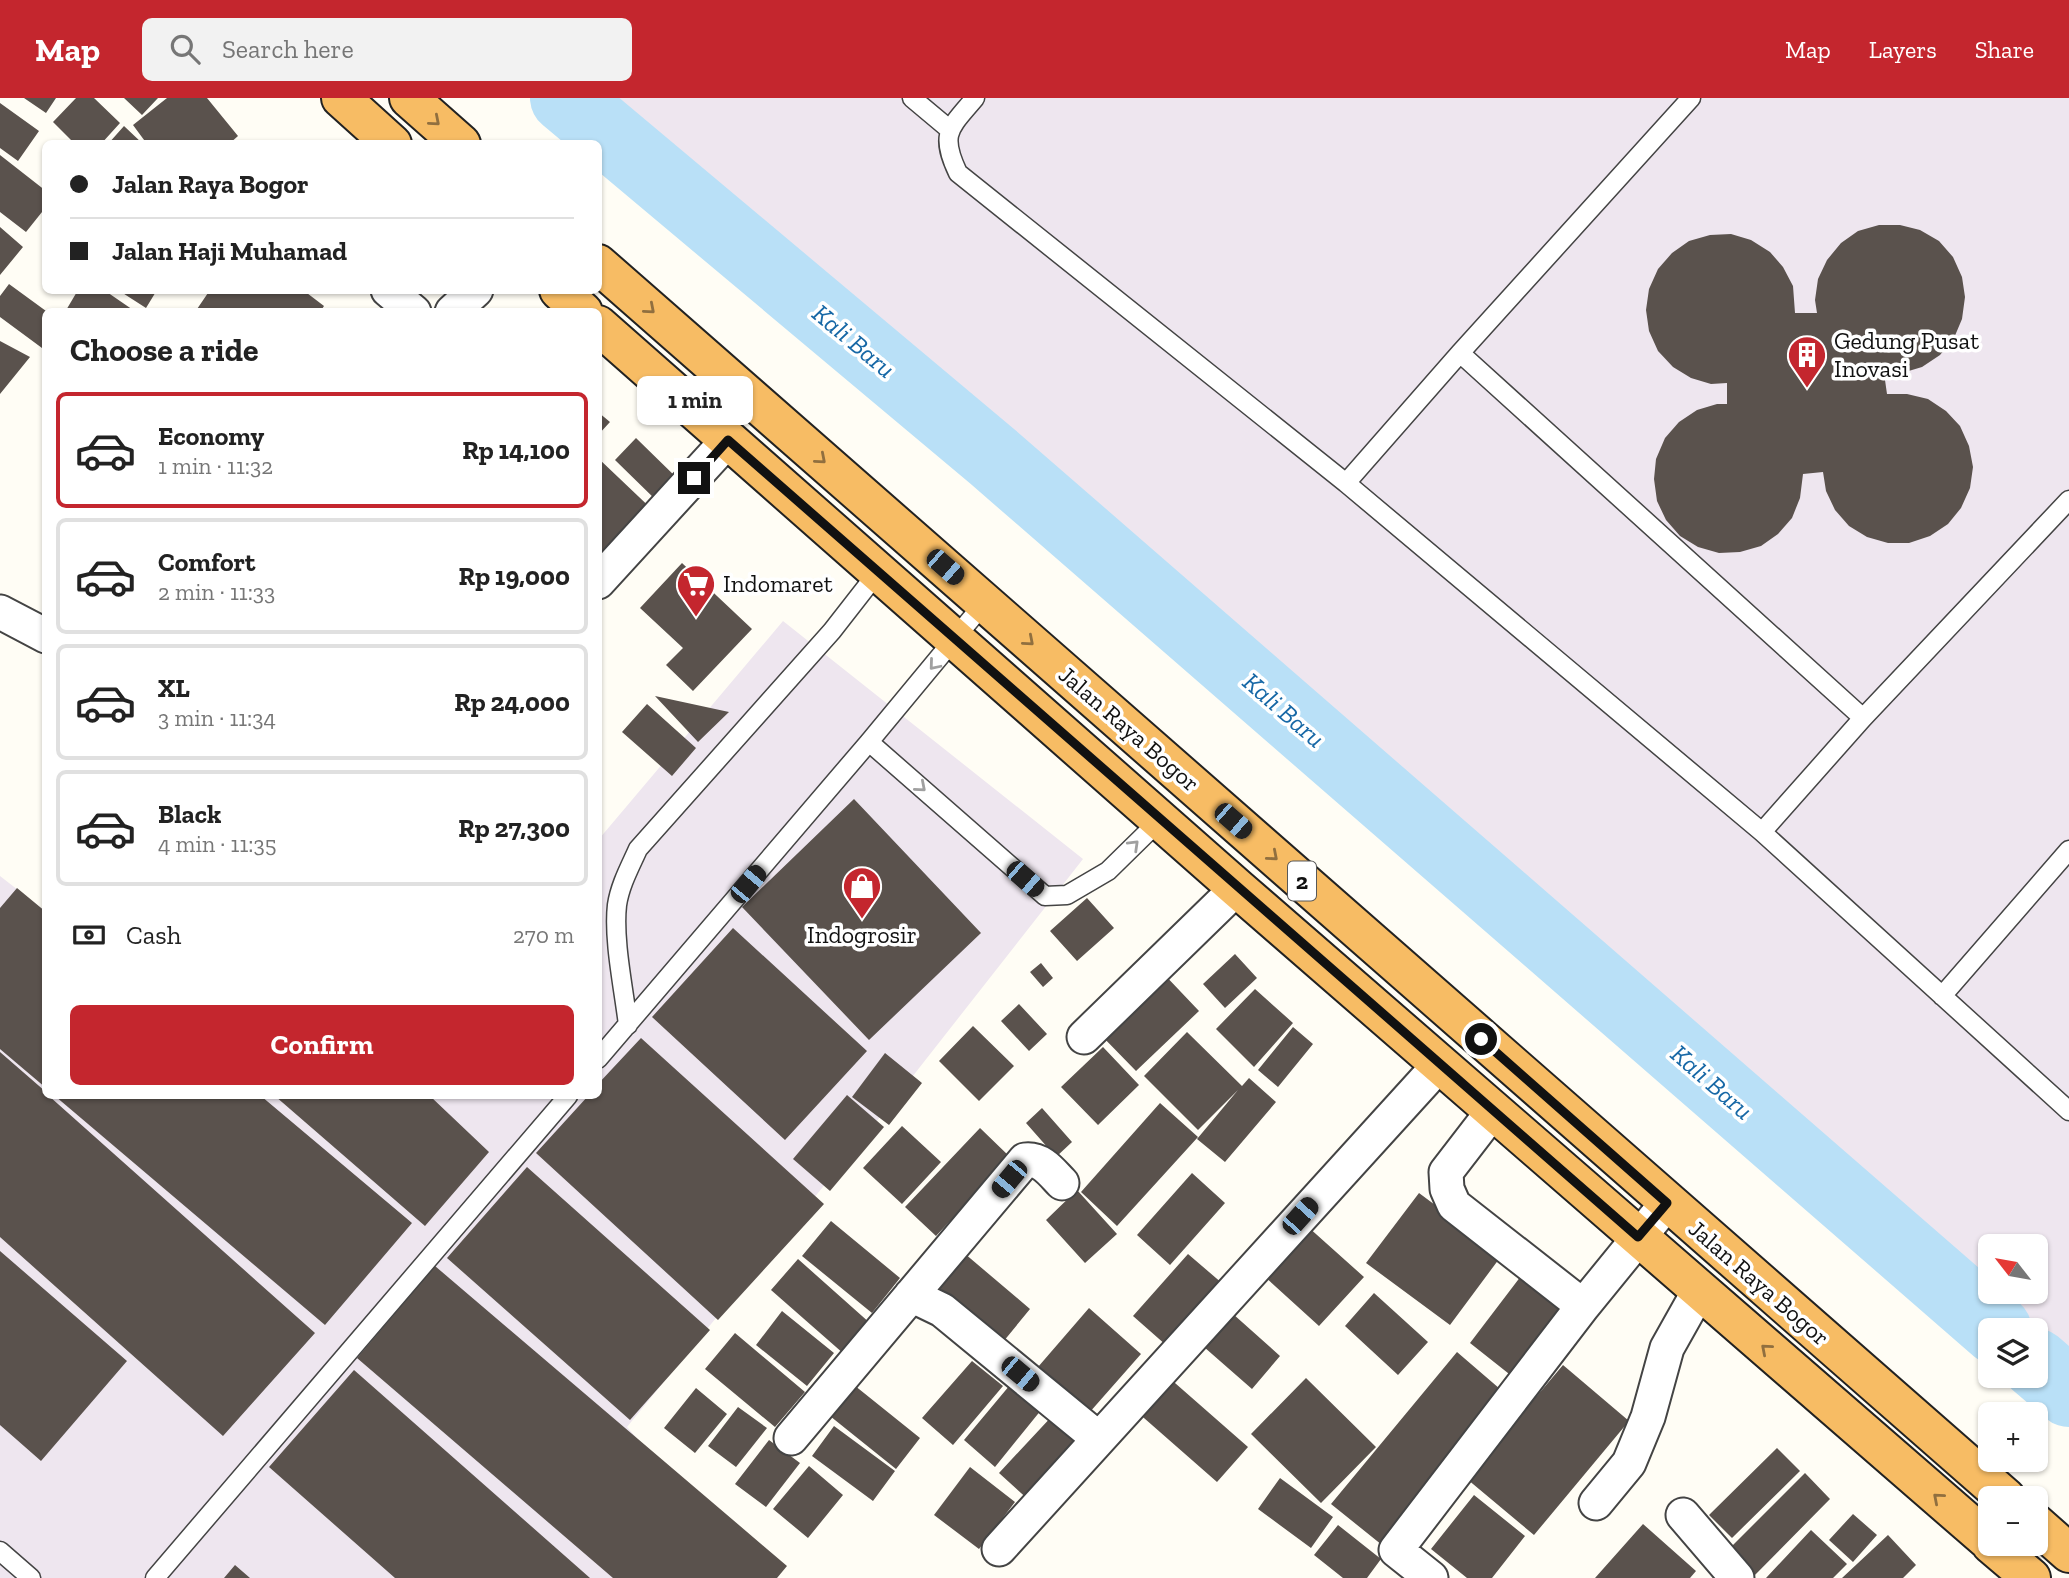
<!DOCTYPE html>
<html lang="en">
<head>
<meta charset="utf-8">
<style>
  body { margin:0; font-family:"Zilla Slab",serif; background:#f2f2f2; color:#222; height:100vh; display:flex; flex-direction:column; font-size:26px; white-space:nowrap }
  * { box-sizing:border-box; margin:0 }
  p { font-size:23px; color:#767676 }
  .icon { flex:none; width:38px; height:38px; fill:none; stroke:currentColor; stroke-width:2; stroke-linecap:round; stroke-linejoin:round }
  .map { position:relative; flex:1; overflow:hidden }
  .details { position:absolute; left:42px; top:210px; width:560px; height:791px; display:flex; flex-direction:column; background:#fff; border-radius:10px; box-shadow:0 2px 5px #0004 }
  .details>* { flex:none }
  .banner { position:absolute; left:42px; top:42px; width:560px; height:154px; border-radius:10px; box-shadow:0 2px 5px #0004; display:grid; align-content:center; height:154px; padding:0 28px; background:#fff }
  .needle { width:46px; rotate:301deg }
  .fabs { position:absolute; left:1978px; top:1136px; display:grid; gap:14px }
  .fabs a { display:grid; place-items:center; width:70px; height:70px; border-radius:10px; background:#fff; box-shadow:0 2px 5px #0004; font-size:35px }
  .end { position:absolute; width:32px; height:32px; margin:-16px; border:9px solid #111; background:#fff; box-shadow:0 0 0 4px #fff }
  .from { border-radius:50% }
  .bubble { position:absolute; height:49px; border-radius:10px; background:#fff; box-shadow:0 2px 5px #0004; font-size:23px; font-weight:800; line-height:49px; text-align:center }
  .car { position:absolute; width:21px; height:42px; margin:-21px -10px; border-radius:9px; box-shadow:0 0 5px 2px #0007; background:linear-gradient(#222 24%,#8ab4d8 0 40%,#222 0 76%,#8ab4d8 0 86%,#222 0) }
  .banner b { display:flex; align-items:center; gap:24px; height:66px; font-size:26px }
  .banner b+b { border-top:2px solid #e0e0e0 }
  .banner i { width:18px; height:18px; background:#222 }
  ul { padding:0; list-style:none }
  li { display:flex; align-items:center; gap:21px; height:116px; margin:0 14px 10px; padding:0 14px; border:4px solid #e0e0e0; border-radius:10px }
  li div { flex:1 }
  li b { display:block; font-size:26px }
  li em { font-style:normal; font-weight:800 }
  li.active { border-color:#c4262e }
  li>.icon { width:63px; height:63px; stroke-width:1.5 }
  h2 { padding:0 28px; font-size:32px; line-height:84px }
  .pay { display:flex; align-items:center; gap:18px; height:77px; padding:0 28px; font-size:26px }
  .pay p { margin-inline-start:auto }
  .action { display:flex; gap:14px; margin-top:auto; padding:14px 28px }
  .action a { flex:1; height:80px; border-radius:10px; background:#c4262e; color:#fff; font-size:28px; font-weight:800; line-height:80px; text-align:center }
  header { display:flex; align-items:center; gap:42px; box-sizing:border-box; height:98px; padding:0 35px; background:#c4262e; color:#fff }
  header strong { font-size:33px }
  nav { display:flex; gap:38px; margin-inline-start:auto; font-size:24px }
  .search { width:490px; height:63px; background:#f2f2f2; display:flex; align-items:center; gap:18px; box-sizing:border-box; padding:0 24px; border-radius:10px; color:#767676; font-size:26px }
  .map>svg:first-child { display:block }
</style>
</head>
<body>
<header>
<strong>Map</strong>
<div class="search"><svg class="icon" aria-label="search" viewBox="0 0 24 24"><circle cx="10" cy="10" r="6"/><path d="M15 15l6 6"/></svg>Search here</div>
<nav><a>Map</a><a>Layers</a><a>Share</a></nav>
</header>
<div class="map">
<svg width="2069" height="1480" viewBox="0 0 2069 1480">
  <rect width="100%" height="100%" fill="#fffdf5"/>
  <path fill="#eee6ef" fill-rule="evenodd" d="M590 0H2069V1298L2035 1269V1232H1993ZM1990 1148H2035V1194H1990Z
    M783 523 1083 761 898 997 627 1329 760 1480H0V778L45 813 46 998H598L599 741Z"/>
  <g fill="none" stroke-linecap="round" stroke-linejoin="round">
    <path stroke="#b9e0f7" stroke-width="70" d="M565 0 993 359 1997 1232
      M2035 1265 2069 1294"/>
  </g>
  <path fill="#5a524d" d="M24 0H56L46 15Z
    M76 0H94L120 25 101 46H75L53 24Z
    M124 0H158L142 17Z
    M167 0H207L238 38 229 46H147L133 27Z
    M0 5 39 33 18 63 0 50Z
    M124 28 143 46H108Z
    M0 57 46 93V109L26 134 0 114Z
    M1879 127H1900L1920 132 1939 143 1953 159 1962 179 1965 199 1962 221 1954 240 1940 257 1922 269 1902 275H1884L1887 296H1907L1928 301 1946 313 1960 328 1969 348 1973 369 1970 390 1961 410 1948 426 1930 438 1909 445H1888L1867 439 1849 428 1835 412 1826 393 1823 374 1803 376 1800 400 1792 420 1778 436 1761 448 1740 454 1719 455 1698 449 1680 438 1666 422 1657 403 1654 381 1656 361 1665 340 1679 324 1697 312 1717 306H1727V285L1711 286 1691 280 1673 269 1658 253 1649 233 1646 212 1649 191 1658 171 1672 155 1689 143 1710 137 1731 136 1751 142 1770 154 1783 169 1793 188 1795 215H1817L1815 202 1818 181 1827 162 1841 145 1858 133Z
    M0 129 23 149 0 177Z
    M9 186 46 213V245L42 250 0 219V198Z
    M78 192H104L136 214H65Z
    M118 192H157L146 210Z
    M210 192H303L324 208 320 214H195Z
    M0 243 30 259 0 296Z
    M598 314 610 324 598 337Z
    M636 340 680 383 659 405 615 362Z
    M598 360 659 418 598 478Z
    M682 465 752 531 693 593 666 567 683 550 640 510Z
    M655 598 729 614 698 644Z
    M647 606 696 650 672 678 622 634Z
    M854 701 981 835 869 942 742 809Z
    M17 790 46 814V990L0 951V810Z
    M1087 800 1114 830 1077 863 1050 833Z
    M733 830 867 953 785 1042 652 919Z
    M1235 856 1257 880 1225 910 1203 886Z
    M1041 865 1053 880 1043 889 1030 874Z
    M1161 873 1199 913 1136 973 1098 934Z
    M1255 891 1293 925 1254 969 1216 931Z
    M1019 906 1047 936 1029 953 1001 923Z
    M973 928 1014 968 979 1003 939 963Z
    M1293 929 1313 946 1278 989 1258 972Z
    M1187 934 1242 988 1249 980 1276 1004 1225 1064 1197 1041 1238 992 1198 1032 1144 978Z
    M641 940 824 1106 718 1222 536 1055 588 998H598V986Z
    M1103 949 1139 987 1098 1027 1061 989Z
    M0 954 46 994V998H49L315 1235 223 1338 0 1139Z
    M885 955 922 985 889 1027 852 999Z
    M847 997 884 1029 830 1093 793 1061Z
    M55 998H261L412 1125 325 1227Z
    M275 998H430L489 1054 425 1128Z
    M1160 1005 1198 1039 1117 1128 1081 1094Z
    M1042 1010 1072 1044 1056 1059 1026 1025Z
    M902 1028 941 1064 902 1106 863 1070Z
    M980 1030 1010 1059 936 1138 905 1109Z
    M527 1069 710 1232 630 1322 447 1160Z
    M1192 1075 1225 1105 1170 1167 1137 1137Z
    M1077 1092 1117 1136 1085 1165 1046 1122Z
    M1419 1095 1502 1157 1450 1227 1366 1165Z
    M831 1123 900 1180 872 1215 802 1158Z
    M1307 1128 1364 1179 1319 1228 1263 1177Z
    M0 1153 127 1263 41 1363 0 1327Z
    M964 1155 1030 1211 1003 1244 937 1188Z
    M1188 1156 1230 1192 1175 1255 1133 1218Z
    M798 1161 871 1226 844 1256 771 1192Z
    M435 1168 787 1468 777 1480H613L357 1260Z
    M1521 1178 1570 1216 1518 1283 1470 1245Z
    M1374 1195 1428 1244 1398 1277 1345 1228Z
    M1089 1210 1141 1256 1089 1315 1038 1269Z
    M782 1213 834 1255 807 1288 756 1247Z
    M1233 1216 1280 1258 1252 1291 1204 1249Z
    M735 1235 805 1294 775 1329 705 1271Z
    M1457 1254 1507 1297 1382 1447 1331 1406Z
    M972 1263 1003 1288 953 1347 922 1320Z
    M1563 1267 1629 1323 1534 1437 1467 1381Z
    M354 1272 590 1480H395L269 1369Z
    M1167 1278 1248 1349 1217 1384 1136 1313Z
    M1306 1280 1376 1349 1321 1405 1251 1336Z
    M1015 1281 1046 1306 995 1369 964 1342Z
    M849 1283 920 1340 896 1371 825 1314Z
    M696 1290 727 1316 695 1355 664 1330Z
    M738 1309 767 1330 736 1369 708 1348Z
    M1054 1316 1086 1346 1031 1404 999 1375Z
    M834 1328 895 1373 873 1403 812 1358Z
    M769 1342 800 1365 766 1409 735 1386Z
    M1777 1350 1800 1373 1732 1440 1709 1417Z
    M809 1368 843 1397 808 1440 773 1411Z
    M970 1369 1015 1404 979 1451 934 1417Z
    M1805 1375 1830 1401 1752 1480 1725 1455Z
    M1280 1380 1333 1419 1311 1450 1258 1411Z
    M1474 1397 1525 1438 1492 1480H1467L1431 1451Z
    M1853 1416 1877 1437 1853 1464 1829 1442Z
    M1643 1426 1696 1473 1690 1480H1595Z
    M1338 1427 1381 1461 1367 1480H1343L1314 1457Z
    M1811 1432 1847 1466 1833 1480H1766Z
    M1888 1437 1916 1467 1903 1480H1842Z
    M235 1467 250 1480H224Z"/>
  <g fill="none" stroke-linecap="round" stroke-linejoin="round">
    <g stroke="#444" stroke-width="21">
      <path id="service" d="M912 0 949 31
        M975 0C950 30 939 35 958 75L1346 385 1762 734 2069 1013
        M1460 255 1863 620
        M1346 385 1460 255 1691 0
        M869 644 1045 798 1067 797 1108 773 1160 722
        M1762 734 1863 620 2069 402
        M1942 898 2069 752
        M628 927C624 892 613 842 617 807 620 787 630 769 638 751L832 533 878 474
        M598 961 869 644 985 504
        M0 1453 31 1480
        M155 1480 568 998"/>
    </g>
    <g stroke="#444" stroke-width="37">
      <path id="minor" d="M388 192 414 214
        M452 214 476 192
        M598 484 728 342
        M0 514 46 538
        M1084 939 1237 790
        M1493 1013 1446 1074 1447 1091 1454 1107 1583 1208
        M911 1197 942 1212 1099 1341
        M791 1340 1025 1062C1042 1060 1052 1075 1062 1085
        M1596 1405 1629 1365 1648 1319 1667 1250 1699 1193
        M1683 1417 1737 1480
        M999 1451 1440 966
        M1431 1480 1396 1452 1583 1208 1667 1105"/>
    </g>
    <g stroke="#222" stroke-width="42">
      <path id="trunk" d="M341 0 392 46
        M409 0 461 46
        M598 166 2006 1400
        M559 192 583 214
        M598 227 1237 790 1990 1444
        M2035 1425 2069 1455
        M1991 1446 2031 1480"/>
    </g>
    <use href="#service" stroke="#fff" stroke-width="18"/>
    <use href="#minor" stroke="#fff" stroke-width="33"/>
    <use href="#trunk" stroke="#f7bc64" stroke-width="38"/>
  </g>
  <defs><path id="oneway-chevron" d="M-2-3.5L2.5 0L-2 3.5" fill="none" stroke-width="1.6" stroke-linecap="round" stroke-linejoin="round" transform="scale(1.75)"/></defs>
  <g stroke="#906f3f">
    <use href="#oneway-chevron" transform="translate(435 23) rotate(41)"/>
    <use href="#oneway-chevron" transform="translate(650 211) rotate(41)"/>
    <use href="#oneway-chevron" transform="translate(821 361) rotate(41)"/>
    <use href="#oneway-chevron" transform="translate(1029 543) rotate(41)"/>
    <use href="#oneway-chevron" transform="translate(1273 758) rotate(41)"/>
    <use href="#oneway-chevron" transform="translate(1766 1251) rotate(-139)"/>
    <use href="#oneway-chevron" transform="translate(1938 1400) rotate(-139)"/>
  </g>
  <g stroke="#a0a0a0">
    <use href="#oneway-chevron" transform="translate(934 567) rotate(130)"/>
    <use href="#oneway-chevron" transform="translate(921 689) rotate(41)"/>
    <use href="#oneway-chevron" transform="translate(1134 747) rotate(-44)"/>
  </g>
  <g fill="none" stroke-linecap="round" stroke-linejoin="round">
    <path stroke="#111" stroke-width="9" d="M694 380 728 342 1638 1139 1667 1105 1481 941"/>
  </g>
  <defs>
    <g id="building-pin" transform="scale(2.0125)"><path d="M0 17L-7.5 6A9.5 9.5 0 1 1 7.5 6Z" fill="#c4262e" stroke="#fff"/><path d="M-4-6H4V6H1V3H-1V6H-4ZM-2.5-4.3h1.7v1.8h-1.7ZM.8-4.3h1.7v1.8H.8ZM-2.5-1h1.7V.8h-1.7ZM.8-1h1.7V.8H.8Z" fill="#fff"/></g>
    <g id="supermarket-pin" transform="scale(2.0125)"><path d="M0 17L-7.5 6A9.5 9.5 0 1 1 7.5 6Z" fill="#c4262e" stroke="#fff"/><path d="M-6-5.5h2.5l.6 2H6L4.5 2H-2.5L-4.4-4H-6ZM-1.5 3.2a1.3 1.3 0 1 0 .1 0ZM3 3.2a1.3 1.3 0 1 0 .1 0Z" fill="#fff"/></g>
    <g id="shop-pin" transform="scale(2.0125)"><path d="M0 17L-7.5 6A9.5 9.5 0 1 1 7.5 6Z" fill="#c4262e" stroke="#fff"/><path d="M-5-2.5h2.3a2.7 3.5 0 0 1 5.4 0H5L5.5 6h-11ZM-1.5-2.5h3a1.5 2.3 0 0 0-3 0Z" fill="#fff"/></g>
  </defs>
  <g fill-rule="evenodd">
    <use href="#building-pin" x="1807" y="257"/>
    <use href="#supermarket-pin" x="696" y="486"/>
    <use href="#shop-pin" x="862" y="788"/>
  </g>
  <g text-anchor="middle" stroke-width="7" stroke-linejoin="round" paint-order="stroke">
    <rect fill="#fff" stroke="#585858" stroke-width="2" x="1288" y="763.5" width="28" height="39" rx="5"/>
    <g font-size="23" font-weight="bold" fill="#111">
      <text x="1302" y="791">2</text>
    </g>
    <g font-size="24" fill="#111" stroke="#fff" text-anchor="start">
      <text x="1834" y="251">Gedung Pusat<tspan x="1834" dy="28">Inovasi</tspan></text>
      <text x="723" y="494">Indomaret</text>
      <text x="862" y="845" text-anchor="middle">Indogrosir</text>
    </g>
    <g font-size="24" fill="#111" stroke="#fff">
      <text transform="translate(1129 631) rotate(41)" y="8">Jalan Raya Bogor</text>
      <text transform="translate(1759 1185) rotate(41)" y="8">Jalan Raya Bogor</text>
    </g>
    <g font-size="26" font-style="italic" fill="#1768a6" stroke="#fff">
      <text transform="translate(854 243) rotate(40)" y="9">Kali Baru</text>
      <text transform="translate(1284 612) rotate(41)" y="9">Kali Baru</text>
      <text transform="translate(1712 984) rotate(41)" y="9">Kali Baru</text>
    </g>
  </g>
</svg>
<div class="fabs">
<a><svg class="needle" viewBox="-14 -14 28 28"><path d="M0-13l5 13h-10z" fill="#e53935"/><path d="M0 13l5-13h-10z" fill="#767676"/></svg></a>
<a><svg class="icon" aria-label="layers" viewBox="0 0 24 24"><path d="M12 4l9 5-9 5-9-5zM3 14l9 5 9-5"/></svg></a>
<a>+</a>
<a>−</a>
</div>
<i class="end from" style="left:1481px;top:941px"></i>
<i class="end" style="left:694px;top:380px"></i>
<div class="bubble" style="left:637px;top:278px;width:116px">1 min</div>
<i class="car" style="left:945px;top:469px;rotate:131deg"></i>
<i class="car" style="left:1233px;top:723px;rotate:131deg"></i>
<i class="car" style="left:1025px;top:781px;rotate:131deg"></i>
<i class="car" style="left:748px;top:786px;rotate:40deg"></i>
<i class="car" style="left:1009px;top:1081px;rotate:220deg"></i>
<i class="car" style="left:1300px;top:1118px;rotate:42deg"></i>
<i class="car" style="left:1020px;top:1276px;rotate:130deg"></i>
<div class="banner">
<b><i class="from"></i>Jalan Raya Bogor</b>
<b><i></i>Jalan Haji Muhamad</b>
</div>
<section class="details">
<h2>Choose a ride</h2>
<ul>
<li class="active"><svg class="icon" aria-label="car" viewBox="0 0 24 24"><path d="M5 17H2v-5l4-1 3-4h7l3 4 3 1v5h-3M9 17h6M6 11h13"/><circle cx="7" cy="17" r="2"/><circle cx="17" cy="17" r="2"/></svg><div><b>Economy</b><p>1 min · 11:32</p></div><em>Rp 14,100</em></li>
<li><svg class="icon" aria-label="car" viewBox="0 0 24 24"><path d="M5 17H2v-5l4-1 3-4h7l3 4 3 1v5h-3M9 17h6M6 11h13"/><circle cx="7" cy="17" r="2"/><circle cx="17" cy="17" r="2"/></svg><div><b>Comfort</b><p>2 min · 11:33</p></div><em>Rp 19,000</em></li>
<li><svg class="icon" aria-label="car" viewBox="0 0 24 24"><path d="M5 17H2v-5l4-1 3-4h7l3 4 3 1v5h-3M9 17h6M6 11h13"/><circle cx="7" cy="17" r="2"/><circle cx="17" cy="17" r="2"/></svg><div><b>XL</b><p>3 min · 11:34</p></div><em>Rp 24,000</em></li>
<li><svg class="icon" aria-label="car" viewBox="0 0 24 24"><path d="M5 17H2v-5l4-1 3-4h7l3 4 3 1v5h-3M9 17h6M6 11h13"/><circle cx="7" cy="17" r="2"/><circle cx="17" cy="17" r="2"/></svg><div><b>Black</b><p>4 min · 11:35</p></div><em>Rp 27,300</em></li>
</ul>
<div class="pay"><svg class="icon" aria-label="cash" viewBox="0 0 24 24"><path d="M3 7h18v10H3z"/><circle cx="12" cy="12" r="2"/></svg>Cash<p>270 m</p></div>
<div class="action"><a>Confirm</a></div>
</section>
</div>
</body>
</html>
